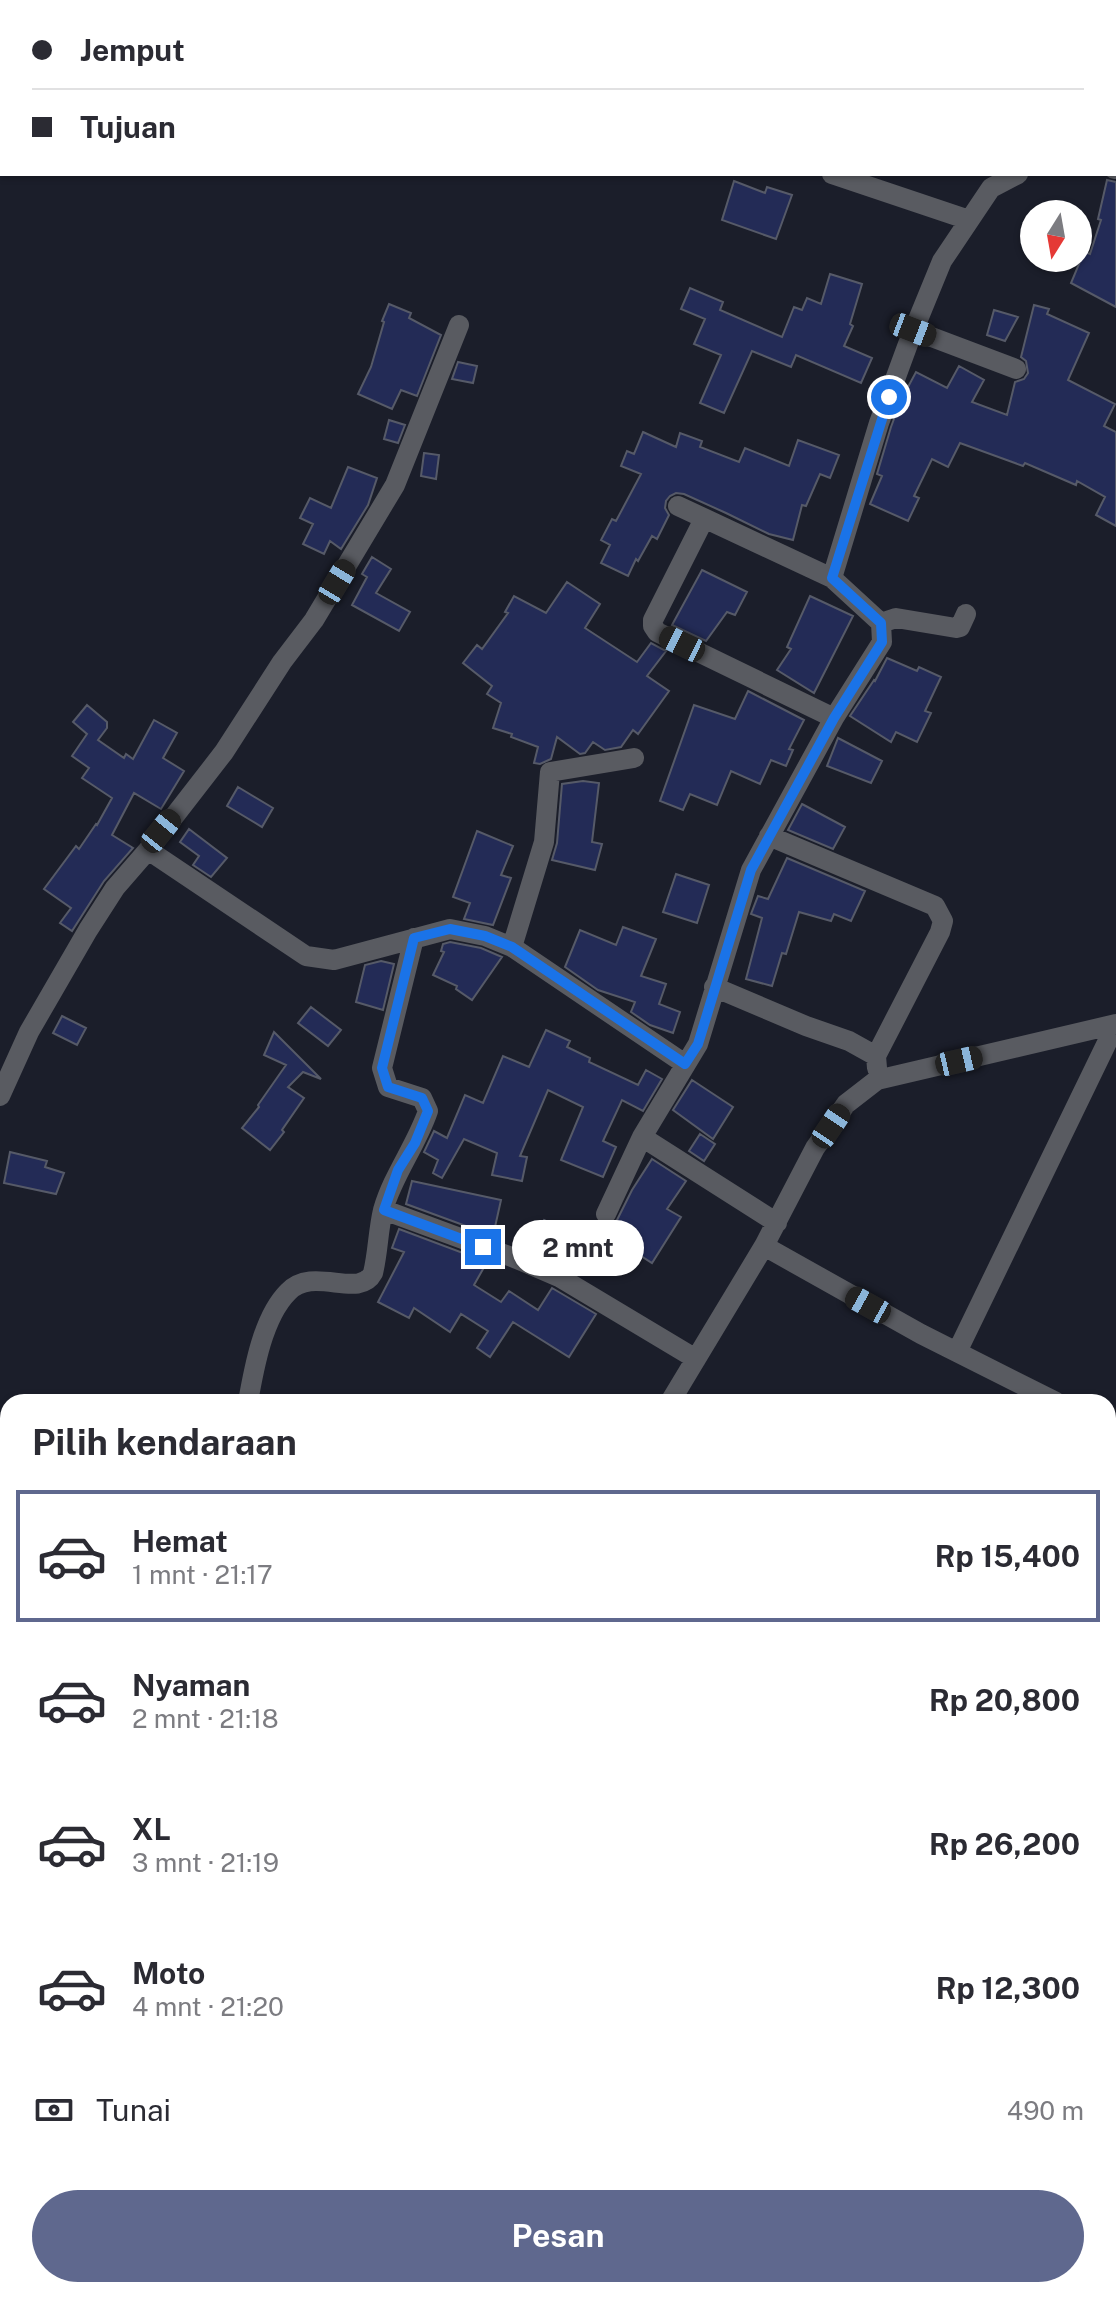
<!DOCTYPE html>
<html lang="id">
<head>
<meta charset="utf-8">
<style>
  body { margin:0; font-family:"Public Sans",sans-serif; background:#f2f2f3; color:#2b2b33; height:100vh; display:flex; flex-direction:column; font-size:30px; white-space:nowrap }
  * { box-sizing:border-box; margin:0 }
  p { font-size:26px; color:#7c7c81 }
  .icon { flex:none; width:44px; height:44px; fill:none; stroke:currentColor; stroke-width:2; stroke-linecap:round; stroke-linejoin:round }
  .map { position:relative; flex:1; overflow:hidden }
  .side { position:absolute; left:0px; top:1394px; width:1116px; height:904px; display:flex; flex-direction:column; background:#fff; border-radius:24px 24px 0 0; box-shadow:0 2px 6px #0004 }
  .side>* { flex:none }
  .guide { position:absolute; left:0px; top:0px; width:1116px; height:176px; box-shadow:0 2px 6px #0004; display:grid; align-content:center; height:176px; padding:0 32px; background:#fff }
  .needle { width:52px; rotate:191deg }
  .fabs { position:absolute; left:1020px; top:200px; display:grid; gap:16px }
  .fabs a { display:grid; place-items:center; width:72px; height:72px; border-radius:50%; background:#fff; box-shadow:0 2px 6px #0004; font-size:40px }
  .end { position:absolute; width:36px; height:36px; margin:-18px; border:10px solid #1a73e8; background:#fff; box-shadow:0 0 0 4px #fff }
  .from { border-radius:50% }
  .bubble { position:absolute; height:56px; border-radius:28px; background:#fff; box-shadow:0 2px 6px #0004; font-size:26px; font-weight:700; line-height:56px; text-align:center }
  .car { position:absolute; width:24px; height:48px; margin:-24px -12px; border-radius:10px; box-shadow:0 0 6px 2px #0007; background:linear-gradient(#222 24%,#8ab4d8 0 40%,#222 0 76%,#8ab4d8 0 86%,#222 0) }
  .guide b { display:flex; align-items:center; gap:28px; height:76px; font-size:30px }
  .guide b+b { border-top:2px solid #e1e1e2 }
  .guide i { width:20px; height:20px; background:#2b2b33 }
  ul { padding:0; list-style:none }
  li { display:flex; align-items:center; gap:24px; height:132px; margin:0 16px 12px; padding:0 16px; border:4px solid transparent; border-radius:0px }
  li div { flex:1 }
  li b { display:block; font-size:30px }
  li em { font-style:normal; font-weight:700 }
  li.on { border-color:#5f688e }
  li>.icon { width:72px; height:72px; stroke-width:1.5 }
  h2 { padding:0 32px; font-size:36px; line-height:96px }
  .pay { display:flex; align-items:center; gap:20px; height:88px; padding:0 32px; font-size:30px }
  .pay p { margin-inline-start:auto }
  .button { display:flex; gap:16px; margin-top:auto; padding:16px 32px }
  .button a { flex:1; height:92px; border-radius:48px; background:#5f688e; color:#fff; font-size:32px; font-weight:700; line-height:92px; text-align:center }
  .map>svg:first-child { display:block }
</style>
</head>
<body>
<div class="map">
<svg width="1116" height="2298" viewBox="0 0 1116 2298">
  <rect width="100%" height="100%" fill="#1b1e2a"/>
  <path fill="#232b56" stroke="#565a68" stroke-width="2" d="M1107 180 1116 182V307L1071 283 1084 252 1090 254 1101 220 1098 219Z
    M734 181 765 193 767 187 792 195 776 239 722 220Z
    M830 274 862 284 850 324 853 326 844 346 872 358 861 383 796 355 791 367 752 351 724 413 700 403 721 355 694 344 705 319 681 309 690 288 723 302 720 310 782 337 794 307 802 310 807 298 821 304Z
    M389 304 411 313 409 318 441 335 417 396 401 390 392 409 358 394 371 367 384 322 382 321Z
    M1034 305 1049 309 1047 314 1089 333 1068 380 1115 404 1104 426 1116 432V526L1096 515 1105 497 1077 481 1076 485 1025 463 1023 466 960 443 948 467 932 459 914 496 919 498 908 521 870 504 882 476 877 474 891 427 901 400 916 372 947 388 959 366 984 380 972 402 1007 415 1015 382 1024 379 1028 373 1026 361 1021 357Z
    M994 310 1018 317 1005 341 987 335Z
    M458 362 477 366 473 383 452 379Z
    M389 420 405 425 398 443 384 439Z
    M643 432 676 447 680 433 702 441 700 447 739 462 745 448 789 466 798 440 839 455 830 478 820 474 806 506 802 505 793 540 769 534 726 513 684 494 676 493 670 496 666 501 665 508 669 515 657 539 652 536 638 561 636 559 628 576 601 563 610 545 601 540 612 519 616 521 641 474 621 466 627 451 634 454Z
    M424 453 439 455 436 479 421 476Z
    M348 467 377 478 368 505 341 549 330 541 324 554 303 544 313 524 300 518 310 498 331 508Z
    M372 557 391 569 376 593 410 612 399 631 352 605 367 577 362 574Z
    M702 570 747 592 735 615 727 612 706 641 672 625Z
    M567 582 600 604 585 628 637 662 651 643 666 651 647 676 669 691 638 734 633 730 621 747 605 750 593 742 585 753 580 754 557 737 551 759 540 764 534 763 538 747 511 737 512 734 493 728 501 703 487 694 492 686 463 663 477 645 482 649 508 613 505 612 514 596 546 613Z
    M810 596 853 616 814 693 777 670 791 649 787 647Z
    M887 658 917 671 919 667 941 677 925 711 931 713 917 742 896 732 891 742 850 716 874 680 875 681Z
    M748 691 804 720 789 749 793 750 786 766 771 760 760 784 731 771 717 805 690 794 683 810 660 801 694 705 735 719Z
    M87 705 107 722V728L98 740 124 758 126 754 133 759 154 720 177 733 163 758 184 771 161 809 134 793 112 835 133 848 104 881 72 931 60 923 71 908 44 889 76 846 79 849 96 824 97 825 112 798 82 778 89 768 72 756 87 734 73 722Z
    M838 738 882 761 871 783 827 766Z
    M583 781 599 783 592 842 602 844 595 870 552 860 557 843 562 784Z
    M238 787 273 808 262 827 227 806Z
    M802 804 845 827 833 849 788 830Z
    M189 829 227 858 211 877 193 865 199 856 180 842Z
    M477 831 513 846 501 875 511 878 493 925 464 919 470 903 453 897Z
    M787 858 865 891 851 921 834 914 831 921 799 912 786 954 782 953 772 986 746 979 762 918 751 914 758 896 768 899Z
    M676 874 709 885 697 923 663 912Z
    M623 927 656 939 641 976 666 984 659 1004 680 1012 673 1033 650 1025 631 1012 635 1002 598 990 565 967 580 930 616 945Z
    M450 942 481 948 502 957 472 1000 456 989 457 986 433 975 444 952 441 951 443 944Z
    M381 961 394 964 383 1010 356 1002 365 965Z
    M311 1007 341 1030 328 1046 298 1023Z
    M62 1016 86 1028 77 1045 53 1033Z
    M546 1030 570 1041 567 1047 590 1058 589 1062 638 1085 646 1070 662 1079 643 1111 622 1100 603 1141 616 1147 603 1177 561 1160 583 1107 548 1090 520 1156 527 1157 522 1181 492 1175 497 1153 464 1139 442 1178 433 1173 438 1160 424 1152 434 1131 447 1138 465 1095 483 1103 503 1056 529 1067Z
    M274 1032 321 1079 303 1072 288 1087 304 1098 282 1130 284 1132 270 1150 242 1128 259 1107 258 1105 286 1065 264 1055Z
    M692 1080 733 1107 713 1139 673 1110Z
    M700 1134 715 1144 704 1161 689 1151Z
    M10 1152 47 1161 45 1167 64 1173 56 1194 4 1183Z
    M652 1159 686 1181 667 1209 681 1217 652 1263 607 1234V1228L617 1220 632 1190Z
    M412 1181 501 1200 493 1236 406 1204Z
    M544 1220 577 1237 565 1266 528 1250Z
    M399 1229 487 1262 474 1285 501 1302 509 1291 538 1310 552 1288 596 1314 569 1357 513 1322 490 1357 477 1348 488 1331 461 1314 450 1332 414 1308 409 1318 378 1302 404 1252 392 1248Z"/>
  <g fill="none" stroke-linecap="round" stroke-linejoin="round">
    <path stroke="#595b61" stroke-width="20" d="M1050 2V0
      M1114 169H1116
      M832 174 969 220
      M913 330 1016 369
      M678 506 832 578
      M704 519 653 620V626L657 632 834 718
      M881 623 896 618 956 628 960 627 966 614
      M769 836 935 906 943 921 940 932 876 1056
      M148 850 306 956 334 960 450 929 485 936 512 947 685 1064
      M512 947 544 842 550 772 634 758
      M714 987 806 1026 849 1041 876 1056 877 1068
      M0 1096 29 1032 88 930 115 888 148 850 224 752 282 662 314 620 395 485 459 325
      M642 1137 777 1223
      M384 1210 517 1259 559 1277 696 1359
      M606 1214 642 1137 698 1044 751 870 834 718 882 642 881 623 832 578 879 423 908 344 942 261 991 188 1018 174
      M764 1246 921 1334 1056 1402
      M957 1352 1115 1026
      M248 1402C254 1368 263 1317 288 1292 313 1265 359 1300 373 1273 378 1253 378 1231 383 1210 393 1175 416 1146 428 1111L422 1098 388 1087 382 1068 414 938
      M670 1402 764 1246 815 1148 846 1104 877 1080 1116 1024
      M1108 1428 1116 1432
      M268 2298 270 2290"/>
    <path stroke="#9397a5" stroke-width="20" d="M1108 2220 1116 2204
      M1068 2298 1072 2290"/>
  </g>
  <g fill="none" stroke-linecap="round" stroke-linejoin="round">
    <path stroke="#1a73e8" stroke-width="10" d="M483 1247 384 1210 398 1170 415 1143 428 1111 422 1098 388 1087 382 1068 414 938 450 929 485 936 512 947 685 1064 698 1044 751 870 834 718 882 642 881 623 832 578 889 397"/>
  </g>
</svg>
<div class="fabs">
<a><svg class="needle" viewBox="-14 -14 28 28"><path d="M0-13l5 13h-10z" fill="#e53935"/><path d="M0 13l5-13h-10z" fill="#7c7c81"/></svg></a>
</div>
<i class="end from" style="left:889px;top:397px"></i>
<i class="end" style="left:483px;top:1247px"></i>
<div class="bubble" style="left:512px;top:1220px;width:132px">2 mnt</div>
<i class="car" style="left:913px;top:330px;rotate:111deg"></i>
<i class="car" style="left:337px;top:582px;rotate:31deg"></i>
<i class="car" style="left:682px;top:644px;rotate:296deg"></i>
<i class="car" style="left:161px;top:831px;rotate:39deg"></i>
<i class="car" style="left:959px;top:1061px;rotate:77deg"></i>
<i class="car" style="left:831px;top:1126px;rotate:34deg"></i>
<i class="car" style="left:868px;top:1305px;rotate:299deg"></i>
<div class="guide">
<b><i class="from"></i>Jemput</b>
<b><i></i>Tujuan</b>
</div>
<section class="side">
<h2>Pilih kendaraan</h2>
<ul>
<li class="on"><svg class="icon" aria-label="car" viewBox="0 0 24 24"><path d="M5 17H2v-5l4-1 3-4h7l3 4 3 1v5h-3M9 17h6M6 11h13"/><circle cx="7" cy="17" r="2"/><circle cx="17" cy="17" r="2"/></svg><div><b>Hemat</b><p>1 mnt · 21:17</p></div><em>Rp 15,400</em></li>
<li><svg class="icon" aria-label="car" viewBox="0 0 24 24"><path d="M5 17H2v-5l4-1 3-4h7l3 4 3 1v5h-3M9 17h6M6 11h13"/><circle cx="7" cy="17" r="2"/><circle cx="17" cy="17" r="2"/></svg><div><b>Nyaman</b><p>2 mnt · 21:18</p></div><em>Rp 20,800</em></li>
<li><svg class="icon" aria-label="car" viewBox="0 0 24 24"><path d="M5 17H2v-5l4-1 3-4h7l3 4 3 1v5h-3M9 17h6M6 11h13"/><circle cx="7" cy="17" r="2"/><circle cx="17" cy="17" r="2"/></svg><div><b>XL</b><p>3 mnt · 21:19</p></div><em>Rp 26,200</em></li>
<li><svg class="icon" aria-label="car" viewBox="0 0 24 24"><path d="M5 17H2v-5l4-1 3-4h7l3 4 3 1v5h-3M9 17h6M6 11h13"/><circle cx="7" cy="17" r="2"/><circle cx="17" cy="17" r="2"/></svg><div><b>Moto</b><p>4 mnt · 21:20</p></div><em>Rp 12,300</em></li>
</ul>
<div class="pay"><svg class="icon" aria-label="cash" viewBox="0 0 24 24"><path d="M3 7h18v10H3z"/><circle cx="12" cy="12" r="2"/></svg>Tunai<p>490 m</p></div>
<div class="button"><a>Pesan</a></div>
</section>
</div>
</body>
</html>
